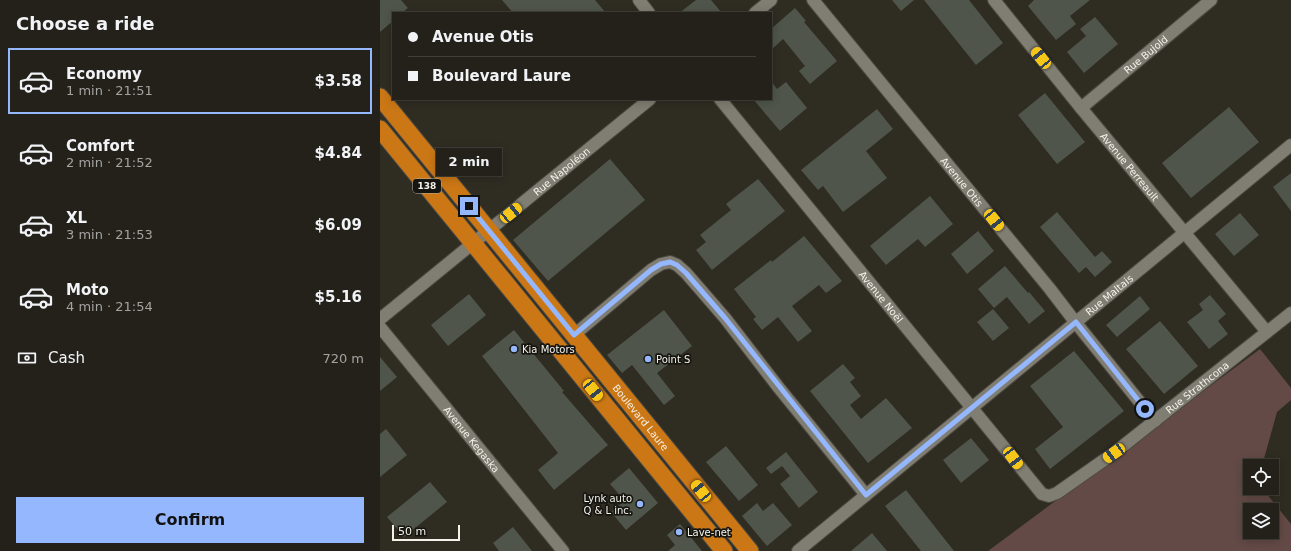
<!DOCTYPE html>
<html lang="en">
<head>
<meta charset="utf-8">
<style>
  body { margin:0; font-family:"DejaVu Sans",sans-serif; background:#2b2923; color:#f1f3f6; height:100vh; display:flex; flex-direction:column; font-size:15px; white-space:nowrap }
  * { box-sizing:border-box; margin:0 }
  p { font-size:13px; color:#a3a3a2 }
  .icon { flex:none; width:22px; height:22px; fill:none; stroke:currentColor; stroke-width:2; stroke-linecap:round; stroke-linejoin:round }
  .map { position:relative; flex:1; overflow:hidden }
  .sheet { display:flex; flex-direction:column; background:#23211a; width:380px }
  .sheet>* { flex:none }
  .hud { position:absolute; left:12px; top:12px; width:380px; height:88px; border-radius:0px; box-shadow:0 2px 10px #0003,0 0 0 1px #403e39; display:grid; align-content:center; height:88px; padding:0 16px; background:#23211a }
  .controls { position:absolute; left:863px; top:459px; display:grid; gap:8px }
  .controls a { display:grid; place-items:center; width:36px; height:36px; border-radius:0px; background:#23211a; box-shadow:0 2px 10px #0003,0 0 0 1px #403e39; font-size:20px }
  .scale { position:absolute; left:12px; bottom:10px; width:68px; box-sizing:border-box; padding-left:4px; border:2px solid #f3f2eb; border-top:0; font-size:11px; line-height:14px; white-space:nowrap; color:#f3f2eb; -webkit-text-stroke:3px #161510; paint-order:stroke }
  .end { position:absolute; width:18px; height:18px; margin:-9px; border:5px solid #94b7fd; background:#111; box-shadow:0 0 0 2px #111 }
  .from { border-radius:50% }
  .bubble { position:absolute; height:28px; border-radius:0px; background:#23211a; box-shadow:0 2px 10px #0003,0 0 0 1px #403e39; font-size:13px; font-weight:700; line-height:28px; text-align:center }
  .car { position:absolute; width:12px; height:24px; margin:-12px -6px; border-radius:5px; box-shadow:0 0 3px 1px #0007; background:linear-gradient(#f5c518 24%,#345 0 40%,#f5c518 0 76%,#345 0 86%,#f5c518 0) }
  .hud b { display:flex; align-items:center; gap:14px; height:38px; font-size:15px }
  .hud b+b { border-top:1px solid #403e39 }
  .hud i { width:10px; height:10px; background:#f1f3f6 }
  ul { padding:0; list-style:none }
  li { display:flex; align-items:center; gap:12px; height:66px; margin:0 8px 6px; padding:0 8px; border:2px solid transparent; border-radius:0px }
  li div { flex:1 }
  li b { display:block; font-size:15px }
  li em { font-style:normal; font-weight:700 }
  li.selected { border-color:#94b7fd }
  li>.icon { width:36px; height:36px; stroke-width:1.5 }
  h2 { padding:0 16px; font-size:18px; line-height:48px }
  .pay { display:flex; align-items:center; gap:10px; height:44px; padding:0 16px; font-size:15px }
  .pay p { margin-inline-start:auto }
  .action { display:flex; gap:8px; margin-top:auto; padding:8px 16px }
  .action a { flex:1; height:46px; border-radius:0px; background:#94b7fd; color:#111; font-size:16px; font-weight:700; line-height:46px; text-align:center }
  main { display:flex; flex:1; min-height:0 }
  .map>svg:first-child { display:block }
</style>
</head>
<body>
<main>
<section class="sheet">
<h2>Choose a ride</h2>
<ul>
<li class="selected"><svg class="icon" aria-label="car" viewBox="0 0 24 24"><path d="M5 17H2v-5l4-1 3-4h7l3 4 3 1v5h-3M9 17h6M6 11h13"/><circle cx="7" cy="17" r="2"/><circle cx="17" cy="17" r="2"/></svg><div><b>Economy</b><p>1 min · 21:51</p></div><em>$3.58</em></li>
<li><svg class="icon" aria-label="car" viewBox="0 0 24 24"><path d="M5 17H2v-5l4-1 3-4h7l3 4 3 1v5h-3M9 17h6M6 11h13"/><circle cx="7" cy="17" r="2"/><circle cx="17" cy="17" r="2"/></svg><div><b>Comfort</b><p>2 min · 21:52</p></div><em>$4.84</em></li>
<li><svg class="icon" aria-label="car" viewBox="0 0 24 24"><path d="M5 17H2v-5l4-1 3-4h7l3 4 3 1v5h-3M9 17h6M6 11h13"/><circle cx="7" cy="17" r="2"/><circle cx="17" cy="17" r="2"/></svg><div><b>XL</b><p>3 min · 21:53</p></div><em>$6.09</em></li>
<li><svg class="icon" aria-label="car" viewBox="0 0 24 24"><path d="M5 17H2v-5l4-1 3-4h7l3 4 3 1v5h-3M9 17h6M6 11h13"/><circle cx="7" cy="17" r="2"/><circle cx="17" cy="17" r="2"/></svg><div><b>Moto</b><p>4 min · 21:54</p></div><em>$5.16</em></li>
</ul>
<div class="pay"><svg class="icon" aria-label="cash" viewBox="0 0 24 24"><path d="M3 7h18v10H3z"/><circle cx="12" cy="12" r="2"/></svg>Cash<p>720 m</p></div>
<div class="action"><a>Confirm</a></div>
</section>
<div class="map">
<svg width="911" height="551" viewBox="0 0 911 551">
  <rect width="100%" height="100%" fill="#2f2c22"/>
  <path fill="#634a46" fill-rule="evenodd" d="M880 349 911 388V400L897 412 882 466H870V488H882L911 524V551H608ZM870 510H892V532H870Z"/>
  <path fill="#50554b" d="M0 0H21L28 8 22 13H13V21L0 32Z
    M122 0H215L226 13H133Z
    M316 0H331L342 13H299Z
    M512 0H534L521 11Z
    M544 0H589L623 43 596 65Z
    M654 0H710L690 16 696 24 676 40 648 6Z
    M415 8 426 21 424 22 457 61 430 84 419 71 425 66 403 39 391 50V29Z
    M715 17 738 44 704 73 687 52 706 36 700 29Z
    M391 81 397 89 406 82 427 108 400 131 373 99H391Z
    M665 93 705 142 677 164 638 115Z
    M849 107 879 142 811 198 782 163Z
    M497 109 513 129 486 151 507 178 463 212 443 186 438 190 421 170Z
    M230 159 265 200 168 281 133 240Z
    M911 173V211L893 187Z
    M378 179 405 211 332 270 316 250 326 242 320 235 351 210 346 204Z
    M550 196 573 224 545 247 538 239 506 265 490 246Z
    M677 212 715 257 722 251 732 262 715 277 706 267 699 273 660 227Z
    M860 213 879 235 854 256 835 234Z
    M598 231 614 251 587 274 571 254Z
    M424 236 462 281 446 293 439 285 412 306 432 331 418 342 398 317 382 330 373 319 376 317 354 289 391 260 392 262Z
    M625 266 648 293 649 292 665 311 649 324 627 297 614 308 598 289Z
    M89 294 106 315 68 346 51 325Z
    M830 295 846 314 838 321 848 334 829 349 807 322 823 310 819 304Z
    M760 296 770 309 737 337 726 325Z
    M613 309 629 328 613 341 597 322Z
    M284 310 312 346 277 373 295 396 284 405 252 365 242 373 227 355Z
    M780 321 818 366 784 394 746 349Z
    M134 330 184 391 182 392 228 445 174 490 158 470 178 453 102 356Z
    M694 351 744 411 670 469 655 449 683 427 650 386Z
    M0 357 17 377 0 391Z
    M463 364 475 378 470 382 481 396 470 405 481 419 506 398 532 428 488 463 430 391Z
    M6 429 27 455 0 477V434Z
    M591 438 609 460 581 483 563 460Z
    M346 446 378 485 359 501 326 462Z
    M406 452 438 492 419 508 400 484 410 476 402 466 391 474 386 468Z
    M249 468 278 503 246 530 231 512 245 501 230 484Z
    M50 482 67 502 24 537 7 517Z
    M526 490 574 551H541L505 506Z
    M377 503 383 511 393 503 412 525 387 546 362 516Z
    M300 524 322 551H288L295 545 287 535Z
    M133 527 152 551H119L113 543Z
    M492 533 507 551H471Z"/>
  <g fill="none" stroke-linecap="round" stroke-linejoin="round">
    <g stroke="#4c4a42" stroke-width="14">
      <g id="minor">
        <path d="M259 0 269 13"/>
        <path id="s1" d="M433 0 670 289 696 323 775 421"/>
        <path id="s2" d="M614 0 701 108 887 332"/>
        <path d="M375 13 391 0"/>
        <path id="s3" d="M340 99 662 494 669 496 677 493 734 453 911 313"/>
        <path id="s4" d="M701 108 831 0"/>
        <path id="s5" d="M0 319 270 99"/>
        <path id="s6" d="M0 327 183 551"/>
        <path d="M194 335 271 270 281 264 290 262 297 265 306 273 345 318 399 388 486 495"/>
        <path id="s7" d="M418 551 911 145"/>
      </g>
    </g>
    <g stroke="#4c4a42" stroke-width="19">
      <g id="highway">
        <path id="s8" d="M0 97 370 551"/>
        <path d="M0 129 344 551"/>
      </g>
    </g>
    <use href="#minor" stroke="#807d72" stroke-width="12"/>
    <use href="#highway" stroke="#cb7715" stroke-width="17"/>
  </g>
  <g fill="none" stroke-linecap="round" stroke-linejoin="round">
    <path stroke="#94b7fd" stroke-width="5" d="M89 206 194 335 271 270 281 264 290 262 297 265 306 273 345 318 486 495 696 322 765 409"/>
  </g>
  <g fill="#94b7fd" stroke="#161510" stroke-width="1.5">
    <circle cx="134" cy="349" r="4"/>
    <circle cx="268" cy="359" r="4"/>
    <circle cx="260" cy="504" r="4"/>
    <circle cx="299" cy="532" r="4"/>
  </g>
  <g text-anchor="middle" stroke-width="3.5" stroke-linejoin="round" paint-order="stroke">
    <rect fill="#161510" stroke="#b1b0a9" stroke-width="1" x="33" y="179" width="28" height="14" rx="3"/>
    <g font-size="9" font-weight="bold" fill="#f3f2eb">
      <text x="47" y="189">138</text>
    </g>
    <g font-size="10" fill="#f3f2eb" stroke="#161510">
      <text dy="4" stroke="none"><textPath href="#s4" startOffset="84">Rue Bujold</textPath></text>
      <text dy="4" stroke="none"><textPath href="#s2" startOffset="215">Avenue Perreault</textPath></text>
      <text dy="4" stroke="none"><textPath href="#s5" startOffset="234">Rue Napoléon</textPath></text>
      <text dy="4" stroke="none"><textPath href="#s1" startOffset="235">Avenue Otis</textPath></text>
      <text dy="4" stroke="none"><textPath href="#s7" startOffset="403">Rue Maltais</textPath></text>
      <text dy="4" stroke="none"><textPath href="#s3" startOffset="255">Avenue Noël</textPath></text>
      <text dy="4" stroke="none"><textPath href="#s3" startOffset="701">Rue Strathcona</textPath></text>
      <text dy="4" stroke="none"><textPath href="#s8" startOffset="413">Boulevard Laure</textPath></text>
      <text dy="4" stroke="none"><textPath href="#s6" startOffset="145">Avenue Kegaska</textPath></text>
    </g>
    <g font-size="10" fill="#f3f2eb" stroke="#161510" text-anchor="start">
      <text x="142" y="353">Kia Motors</text>
      <text x="276" y="363">Point S</text>
      <text x="252" y="502" text-anchor="end">Lynk auto<tspan x="252" dy="12">Q &amp; L inc.</tspan></text>
      <text x="307" y="536">Lave-net</text>
    </g>
  </g>
</svg>
<div class="controls">
<a><svg class="icon" aria-label="locate" viewBox="0 0 24 24"><circle cx="12" cy="12" r="6"/><path d="M12 2v4M12 18v4M2 12h4M18 12h4"/></svg></a>
<a><svg class="icon" aria-label="layers" viewBox="0 0 24 24"><path d="M12 4l9 5-9 5-9-5zM3 14l9 5 9-5"/></svg></a>
</div>
<div class="scale">50 m</div>
<i class="end from" style="left:765px;top:409px"></i>
<i class="end" style="left:89px;top:206px"></i>
<div class="bubble" style="left:56px;top:148px;width:66px">2 min</div>
<i class="car" style="left:661px;top:58px;rotate:321deg"></i>
<i class="car" style="left:131px;top:213px;rotate:51deg"></i>
<i class="car" style="left:614px;top:220px;rotate:141deg"></i>
<i class="car" style="left:213px;top:390px;rotate:141deg"></i>
<i class="car" style="left:734px;top:453px;rotate:235deg"></i>
<i class="car" style="left:633px;top:458px;rotate:143deg"></i>
<i class="car" style="left:321px;top:491px;rotate:321deg"></i>
<div class="hud">
<b><i class="from"></i>Avenue Otis</b>
<b><i></i>Boulevard Laure</b>
</div>
</div>
</main>
</body>
</html>
